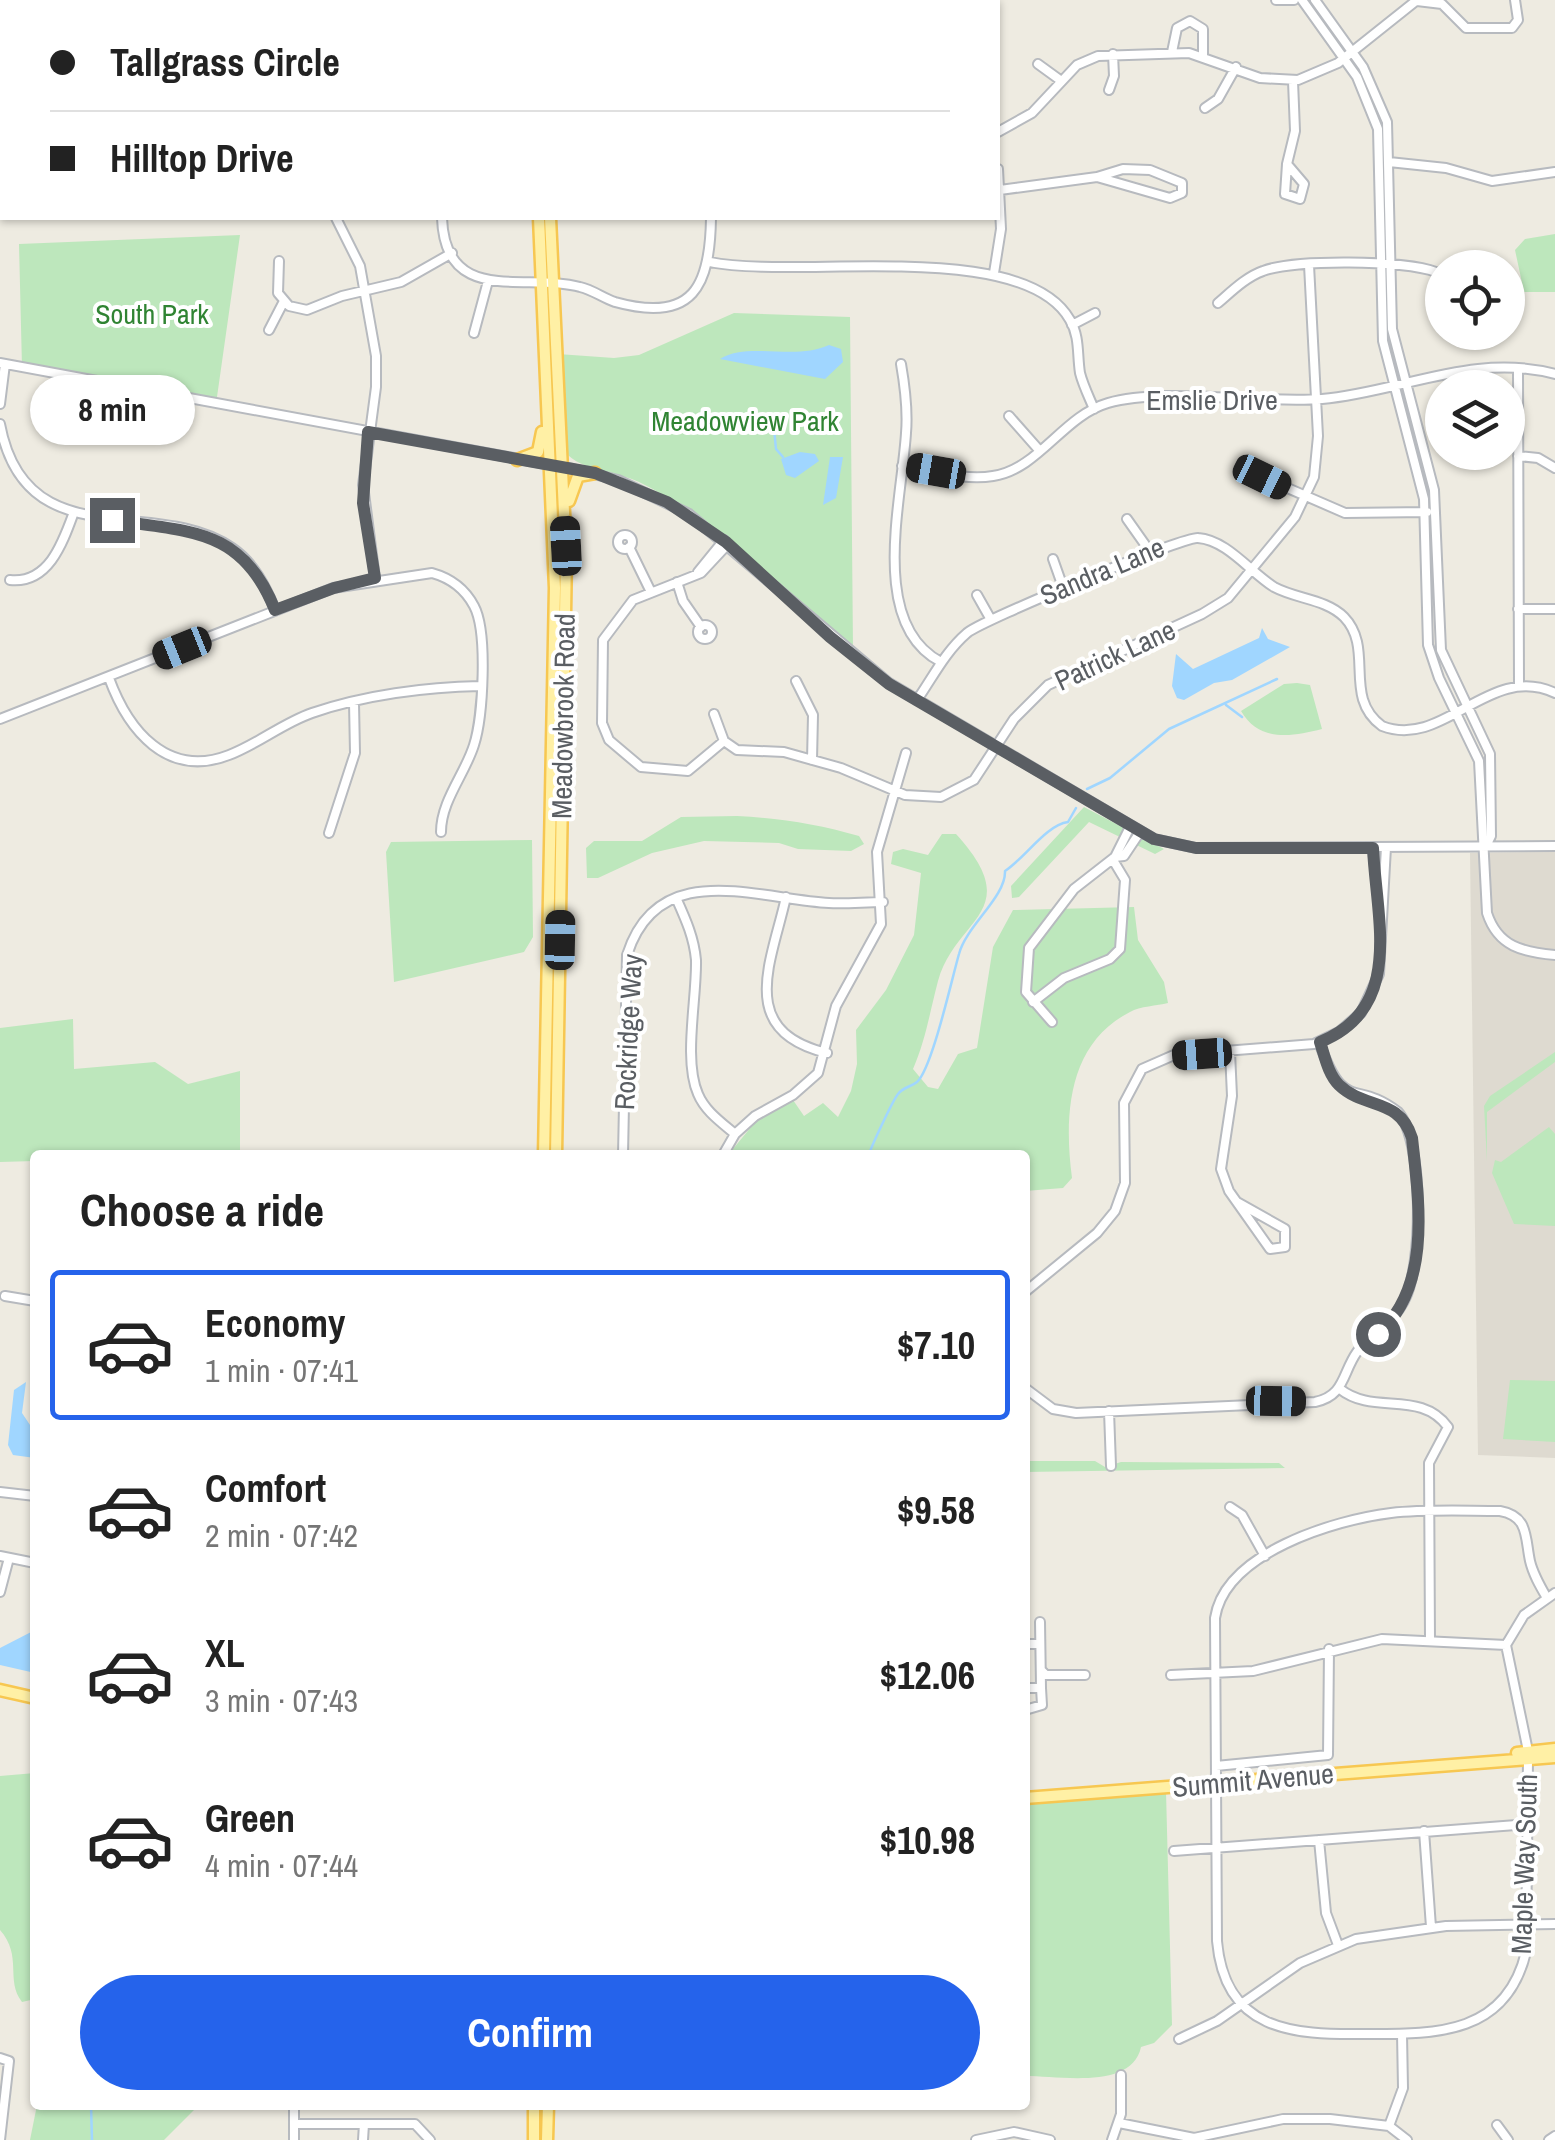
<!DOCTYPE html>
<html lang="en">
<head>
<meta charset="utf-8">
<style>
  body { margin:0; font-family:"Archivo Narrow",sans-serif; background:#f2f2f2; color:#222; height:100vh; display:flex; flex-direction:column; font-size:38px; white-space:nowrap }
  * { box-sizing:border-box; margin:0 }
  p { font-size:32px; color:#767676 }
  .icon { flex:none; width:55px; height:55px; fill:none; stroke:currentColor; stroke-width:2; stroke-linecap:round; stroke-linejoin:round }
  .map { position:relative; flex:1; overflow:hidden }
  .drawer { position:absolute; left:30px; top:1150px; width:1000px; height:960px; display:flex; flex-direction:column; background:#fff; border-radius:10px; box-shadow:0 2px 8px #0004 }
  .drawer>* { flex:none }
  .top-card { position:absolute; left:0px; top:0px; width:1000px; height:220px; box-shadow:0 2px 8px #0004; display:grid; align-content:center; height:220px; padding:0 50px; background:#fff }
  .tools { position:absolute; left:1425px; top:250px; display:grid; gap:20px }
  .tools a { display:grid; place-items:center; width:100px; height:100px; border-radius:50%; background:#fff; box-shadow:0 2px 8px #0004; font-size:50px }
  .end { position:absolute; width:45px; height:45px; margin:-22px; border:12px solid #5a5e63; background:#fff; box-shadow:0 0 0 5px #fff }
  .from { border-radius:50% }
  .bubble { position:absolute; height:70px; border-radius:35px; background:#fff; box-shadow:0 2px 8px #0004; font-size:32px; font-weight:700; line-height:70px; text-align:center }
  .car { position:absolute; width:30px; height:60px; margin:-30px -15px; border-radius:12px; box-shadow:0 0 8px 2px #0007; background:linear-gradient(#222 24%,#8ab4d8 0 40%,#222 0 76%,#8ab4d8 0 86%,#222 0) }
  .top-card b { display:flex; align-items:center; gap:35px; height:95px; font-size:38px }
  .top-card b+b { border-top:2px solid #e0e0e0 }
  .top-card i { width:25px; height:25px; background:#222 }
  ul { padding:0; list-style:none }
  li { display:flex; align-items:center; gap:30px; height:150px; margin:0 20px 15px; padding:0 30px; border:5px solid transparent; border-radius:10px }
  li div { flex:1 }
  li b { display:block; font-size:38px }
  li em { font-style:normal; font-weight:700 }
  li.active { border-color:#2563eb }
  li>.icon { width:90px; height:90px; stroke-width:1.5 }
  h2 { padding:0 50px; font-size:45px; line-height:120px }
  .button { display:flex; gap:20px; margin-top:auto; padding:20px 50px }
  .button a { flex:1; height:115px; border-radius:60px; background:#2563eb; color:#fff; font-size:40px; font-weight:700; line-height:115px; text-align:center }
  .map>svg:first-child { display:block }
</style>
</head>
<body>
<div class="map">
<svg width="1555" height="2140" viewBox="0 0 1555 2140">
  <rect width="100%" height="100%" fill="#eeebe1"/>
  <path fill="#dedad0" d="M1555 852V1458L1478 1455 1470 853Z"/>
  <path fill="#bde7bc" d="M1555 234V292H1524L1515 250 1525 239Z
    M240 235 216 404 22 367 19 244Z
    M734 313 850 317 853 650C780 589 726 525 639 482 619 472 572 469 564 449L558 354 614 358 639 355Z
    M1297 683 1310 685 1322 729C1291 737 1259 742 1241 711L1284 684Z
    M1084 807 1164 849 1155 854 1089 822 1019 897 1012 898 1011 886Z
    M737 816C779 818 818 824 859 836L864 844 851 851 798 849 779 843 704 841 652 853 598 878H587L586 848 594 841H642L681 817Z
    M942 834H956C1027 912 956 917 938 981 930 1011 926 1039 913 1069L928 1087 938 1089 958 1054 977 1048 993 947 1013 910 1134 907 1138 940 1164 982 1168 1003C1157 1006 1140 1006 1130 1012 1067 1044 1064 1117 1072 1178L1063 1188 1025 1191V1155H728L756 1121 793 1100 804 1116 823 1103 838 1117 851 1091 857 1064 856 1030 886 990 914 935 921 873 891 864 893 852 903 849 928 855Z
    M532 840 533 937 524 952 394 982 386 852 391 842Z
    M73 1019 74 1069 155 1062 188 1084 240 1071V1155H35V1161L0 1162V1028Z
    M1555 1052V1062L1487 1112V1161L1484 1106 1490 1096Z
    M1549 1127 1555 1134V1226L1514 1224 1492 1173 1495 1160 1501 1162Z
    M1510 1380 1555 1381V1442L1503 1439Z
    M1025 1461H1095L1105 1467 1121 1462 1279 1463 1285 1468 1025 1472Z
    M35 1773V1999L22 2002C5 1980 23 1956 0 1930V1776Z
    M1166 1791 1172 2025 1154 2043 1141 2047C1132 2090 1060 2076 1025 2076V1803Z
    M37 2105H194L198 2106 164 2140H30Z"/>
  <path fill="#a0d6ff" d="M829 345 841 349 843 362 825 379 720 359C748 341 795 361 829 345Z
    M800 452 815 454 819 461 795 478 786 475 781 459Z
    M830 457H843L836 498 823 505Z
    M1262 628 1268 639 1290 647 1232 680 1214 683 1184 700 1177 698 1172 686 1176 654 1193 669 1259 638Z
    M26 1382 22 1413 32 1428 30 1441 35 1458 13 1455 8 1445 14 1390Z
    M35 1630V1673L0 1665V1648Z"/>
  <g fill="none" stroke-linecap="round" stroke-linejoin="round">
    <path stroke="#a0d6ff" stroke-width="2.5" d="M774 429 776 449 783 457
      M1226 705 1242 717
      M1087 789 1110 778 1169 729 1277 679
      M869 1155C869 1151 893 1100 898 1094 903 1087 911 1087 917 1082 932 1069 952 978 959 954 966 926 1006 897 1005 871 1025 858 1046 825 1068 822L1076 808
      M91 2105 92 2140"/>
    <g stroke="#b7babf" stroke-width="12">
      <path id="minor" d="M441 0V2
        M665 0V2
        M1276 0H1294
        M1302 0 1357 77 1378 129 1383 341 1424 499 1428 645 1439 678 1479 761 1487 913C1498 947 1523 952 1555 955
        M1315 0 1363 67 1387 122 1392 329 1434 490 1441 650 1490 754 1491 836 1486 846
        M1417 1 1442 4 1466 28H1512L1518 20 1515 0
        M270 2 274 0
        M957 2 958 0
        M1172 52 1177 28 1190 21 1203 29V55
        M1038 64 1060 80
        M0 88 2 96
        M1109 90 1114 76 1113 54
        M1205 108 1218 99 1236 67
        M998 132 1032 113 1077 65 1098 56 1189 53 1260 78 1298 80 1338 63 1417 0
        M1389 162 1446 168 1492 181 1555 172
        M1287 164 1304 184 1300 199 1285 194Z
        M1287 164 1295 131 1293 81
        M1123 169 1150 170 1182 183V193L1170 198 1097 177Z
        M0 177 2 176
        M1000 190 1097 177
        M336 218 360 266 376 356V387L363 485 375 578
        M442 218C445 307 527 272 580 287 593 290 603 298 615 302 694 324 710 285 711 218
        M279 261 278 293 289 306 307 310 342 296 401 282 452 253
        M710 262C796 280 1023 237 1070 320 1080 337 1077 354 1080 373 1083 385 1089 397 1094 409
        M994 273 1001 229 998 169
        M1218 303C1232 291 1246 277 1263 271 1294 259 1404 260 1436 272
        M1072 325 1095 313
        M269 330 284 301
        M474 333 488 281
        M0 363 573 469 618 480 689 514 889 683 1154 839 1196 848 1555 846
        M901 364C905 387 908 410 906 433 902 500 868 624 941 662
        M1518 369 1519 686
        M0 404 5 364
        M1009 416 1039 450
        M0 424C25 559 157 495 232 548 254 563 266 587 275 610
        M1518 456 1538 458 1555 468
        M902 466C930 470 964 481 993 476 1039 469 1063 416 1108 403 1163 387 1260 404 1322 399 1401 392 1474 352 1555 374
        M1262 477 1345 513 1427 512
        M1127 519 1151 553
        M618 542a7 7 0 1 1 14 0a7 7 0 1 1-14 0Z
        M629 547 650 590
        M1053 559 1064 590
        M698 572 724 540
        M10 580C49 584 63 542 74 512
        M677 582 683 601 701 627
        M977 595 990 618
        M1518 609H1555
        M698 632a7 7 0 1 1 14 0a7 7 0 1 1-14 0Z
        M109 678C128 730 167 779 229 755 258 744 283 723 312 713 364 695 426 687 480 686
        M796 681 813 715 812 760
        M917 700C933 677 945 652 967 633 983 620 1184 536 1198 538 1227 540 1250 572 1274 587 1296 599 1326 599 1344 617 1375 649 1342 697 1382 726 1444 750 1489 662 1555 693
        M714 714 724 741 737 750 784 752 841 768 905 795 941 797 974 780 1014 719 1048 685 1202 614 1228 598 1295 517 1314 477 1318 436 1309 265
        M0 719 333 588 432 573C450 578 465 589 474 606 488 632 483 717 474 745 465 774 441 801 441 832
        M724 741 688 771 641 767 609 740 602 723 603 640 633 600 701 573 728 544
        M1130 827 1115 857 1124 856 1140 832
        M329 833 355 753 354 703
        M1373 848 1379 906
        M786 897C772 961 735 1031 827 1053
        M677 900C686 920 694 938 696 960 697 998 683 1060 698 1094 705 1111 721 1122 735 1134
        M1033 1002 1064 978 1110 959 1120 949 1125 880 1113 860
        M1052 1022 1026 992 1029 948 1074 889 1115 857
        M1230 1052 1232 1096 1221 1169 1229 1191 1270 1249 1285 1247V1229L1237 1202
        M623 1155 627 955C658 857 757 899 829 903 846 904 865 902 883 902
        M723 1155 735 1134 755 1116 793 1095 818 1073 836 1006 881 924 877 852 906 753
        M1025 1292 1097 1233 1115 1211 1125 1183 1124 1103 1142 1069 1174 1055 1314 1044 1339 1032 1361 1013 1379 974 1386 847
        M5 1296 35 1301
        M1025 1388 1053 1409 1076 1413 1315 1402C1345 1396 1342 1373 1357 1352 1371 1332 1393 1323 1404 1301 1423 1266 1424 1141 1398 1112 1354 1078 1345 1115 1319 1042
        M1340 1389C1374 1416 1420 1389 1448 1427L1429 1463 1430 1639
        M1109 1411 1111 1466
        M0 1492 35 1496
        M1230 1507 1242 1515 1265 1556
        M0 1556 35 1563
        M0 1592 9 1558
        M1040 1622 1041 1688
        M1025 1644H1040
        M1041 1670 1046 1675H1085
        M1171 1675 1253 1671 1382 1639 1506 1645
        M1025 1688H1041L1042 1705 1025 1710
        M1528 1751 1506 1645 1524 1615 1555 1593
        M1528 1759 1526 1952C1506 2036 1434 2034 1365 2034 1292 2035 1225 2031 1217 1941L1215 1618C1225 1553 1334 1520 1391 1513 1427 1509 1464 1511 1500 1511 1529 1516 1525 1538 1530 1561 1533 1574 1540 1586 1547 1598
        M1216 1766 1328 1755 1329 1649
        M1424 1831 1431 1927
        M1319 1840 1326 1913 1338 1945
        M1174 1851 1528 1824
        M1179 2039 1217 2021 1300 1963 1356 1939 1446 1926 1555 1924
        M0 2058 9 2061 0 2140
        M294 2105V2140
        M1119 2123 1194 2138 1283 2119H1330L1389 2126 1407 2140
        M294 2124H415L430 2140
        M1497 2125 1508 2140
        M1389 2126 1403 2088 1402 2034
        M363 2140 364 2124
        M976 2140 1014 2132 1050 2140
        M1112 2140 1121 2114V2075
        M1549 2140 1555 2136"/>
    </g>
    <g stroke="#f7c751" stroke-width="15">
      <path id="major" d="M542 2V0
        M553 2V0
        M539 218 555 588 544 1155
        M550 218 566 554 556 1155
        M517 460 538 452 542 432
        M569 501 578 476 595 473
        M0 1690 35 1698
        M1517 1753 1555 1749
        M1025 1798 1555 1757
        M534 2140V2105
        M547 2140 548 2105"/>
    </g>
    <use href="#minor" stroke="#fff" stroke-width="8"/>
    <use href="#major" stroke="#fff0a5" stroke-width="10"/>
  </g>
  <g fill="none" stroke-linecap="round" stroke-linejoin="round">
    <path stroke="#5a5e63" stroke-width="12" d="M112 520C189 532 242 527 275 610L334 588 375 578 363 503 368 432 595 473 667 502 726 542 830 637 889 684 1154 839 1196 848H1373C1376 918 1405 1008 1320 1042 1325 1057 1328 1074 1339 1085 1365 1110 1399 1097 1412 1138 1419 1202 1432 1286 1378 1334"/>
  </g>
  <g text-anchor="middle" stroke-width="8" stroke-linejoin="round" paint-order="stroke">
    <g font-size="28" fill="#308433" stroke="#fff">
      <text x="152" y="324">South Park</text>
      <text x="745" y="431">Meadowview Park</text>
    </g>
    <g font-size="28" fill="#5a5e63" stroke="#fff">
      <text x="1212" y="410">Emslie Drive</text>
      <text transform="translate(1102 571) rotate(-23)" y="10">Sandra Lane</text>
      <text transform="translate(1115 655) rotate(-25)" y="10">Patrick Lane</text>
      <text transform="translate(563 716) rotate(-89)" y="10">Meadowbrook Road</text>
      <text transform="translate(628 1032) rotate(-87)" y="10">Rockridge Way</text>
      <text transform="translate(1253 1780) rotate(-5)" y="10">Summit Avenue</text>
      <text transform="translate(1524 1864) rotate(-88)" y="10">Maple Way South</text>
    </g>
  </g>
</svg>
<div class="tools">
<a><svg class="icon" aria-label="locate" viewBox="0 0 24 24"><circle cx="12" cy="12" r="6"/><path d="M12 2v4M12 18v4M2 12h4M18 12h4"/></svg></a>
<a><svg class="icon" aria-label="layers" viewBox="0 0 24 24"><path d="M12 4l9 5-9 5-9-5zM3 14l9 5 9-5"/></svg></a>
</div>
<i class="end from" style="left:1378px;top:1334px"></i>
<i class="end" style="left:112px;top:520px"></i>
<div class="bubble" style="left:30px;top:375px;width:165px">8 min</div>
<i class="car" style="left:936px;top:471px;rotate:280deg"></i>
<i class="car" style="left:1262px;top:477px;rotate:116deg"></i>
<i class="car" style="left:566px;top:546px;rotate:357deg"></i>
<i class="car" style="left:182px;top:648px;rotate:248deg"></i>
<i class="car" style="left:560px;top:940px;rotate:1deg"></i>
<i class="car" style="left:1202px;top:1054px;rotate:266deg"></i>
<i class="car" style="left:1276px;top:1401px;rotate:91deg"></i>
<div class="top-card">
<b><i class="from"></i>Tallgrass Circle</b>
<b><i></i>Hilltop Drive</b>
</div>
<section class="drawer">
<h2>Choose a ride</h2>
<ul>
<li class="active"><svg class="icon" aria-label="car" viewBox="0 0 24 24"><path d="M5 17H2v-5l4-1 3-4h7l3 4 3 1v5h-3M9 17h6M6 11h13"/><circle cx="7" cy="17" r="2"/><circle cx="17" cy="17" r="2"/></svg><div><b>Economy</b><p>1 min · 07:41</p></div><em>$7.10</em></li>
<li><svg class="icon" aria-label="car" viewBox="0 0 24 24"><path d="M5 17H2v-5l4-1 3-4h7l3 4 3 1v5h-3M9 17h6M6 11h13"/><circle cx="7" cy="17" r="2"/><circle cx="17" cy="17" r="2"/></svg><div><b>Comfort</b><p>2 min · 07:42</p></div><em>$9.58</em></li>
<li><svg class="icon" aria-label="car" viewBox="0 0 24 24"><path d="M5 17H2v-5l4-1 3-4h7l3 4 3 1v5h-3M9 17h6M6 11h13"/><circle cx="7" cy="17" r="2"/><circle cx="17" cy="17" r="2"/></svg><div><b>XL</b><p>3 min · 07:43</p></div><em>$12.06</em></li>
<li><svg class="icon" aria-label="car" viewBox="0 0 24 24"><path d="M5 17H2v-5l4-1 3-4h7l3 4 3 1v5h-3M9 17h6M6 11h13"/><circle cx="7" cy="17" r="2"/><circle cx="17" cy="17" r="2"/></svg><div><b>Green</b><p>4 min · 07:44</p></div><em>$10.98</em></li>
</ul>
<div class="button"><a>Confirm</a></div>
</section>
</div>
</body>
</html>
